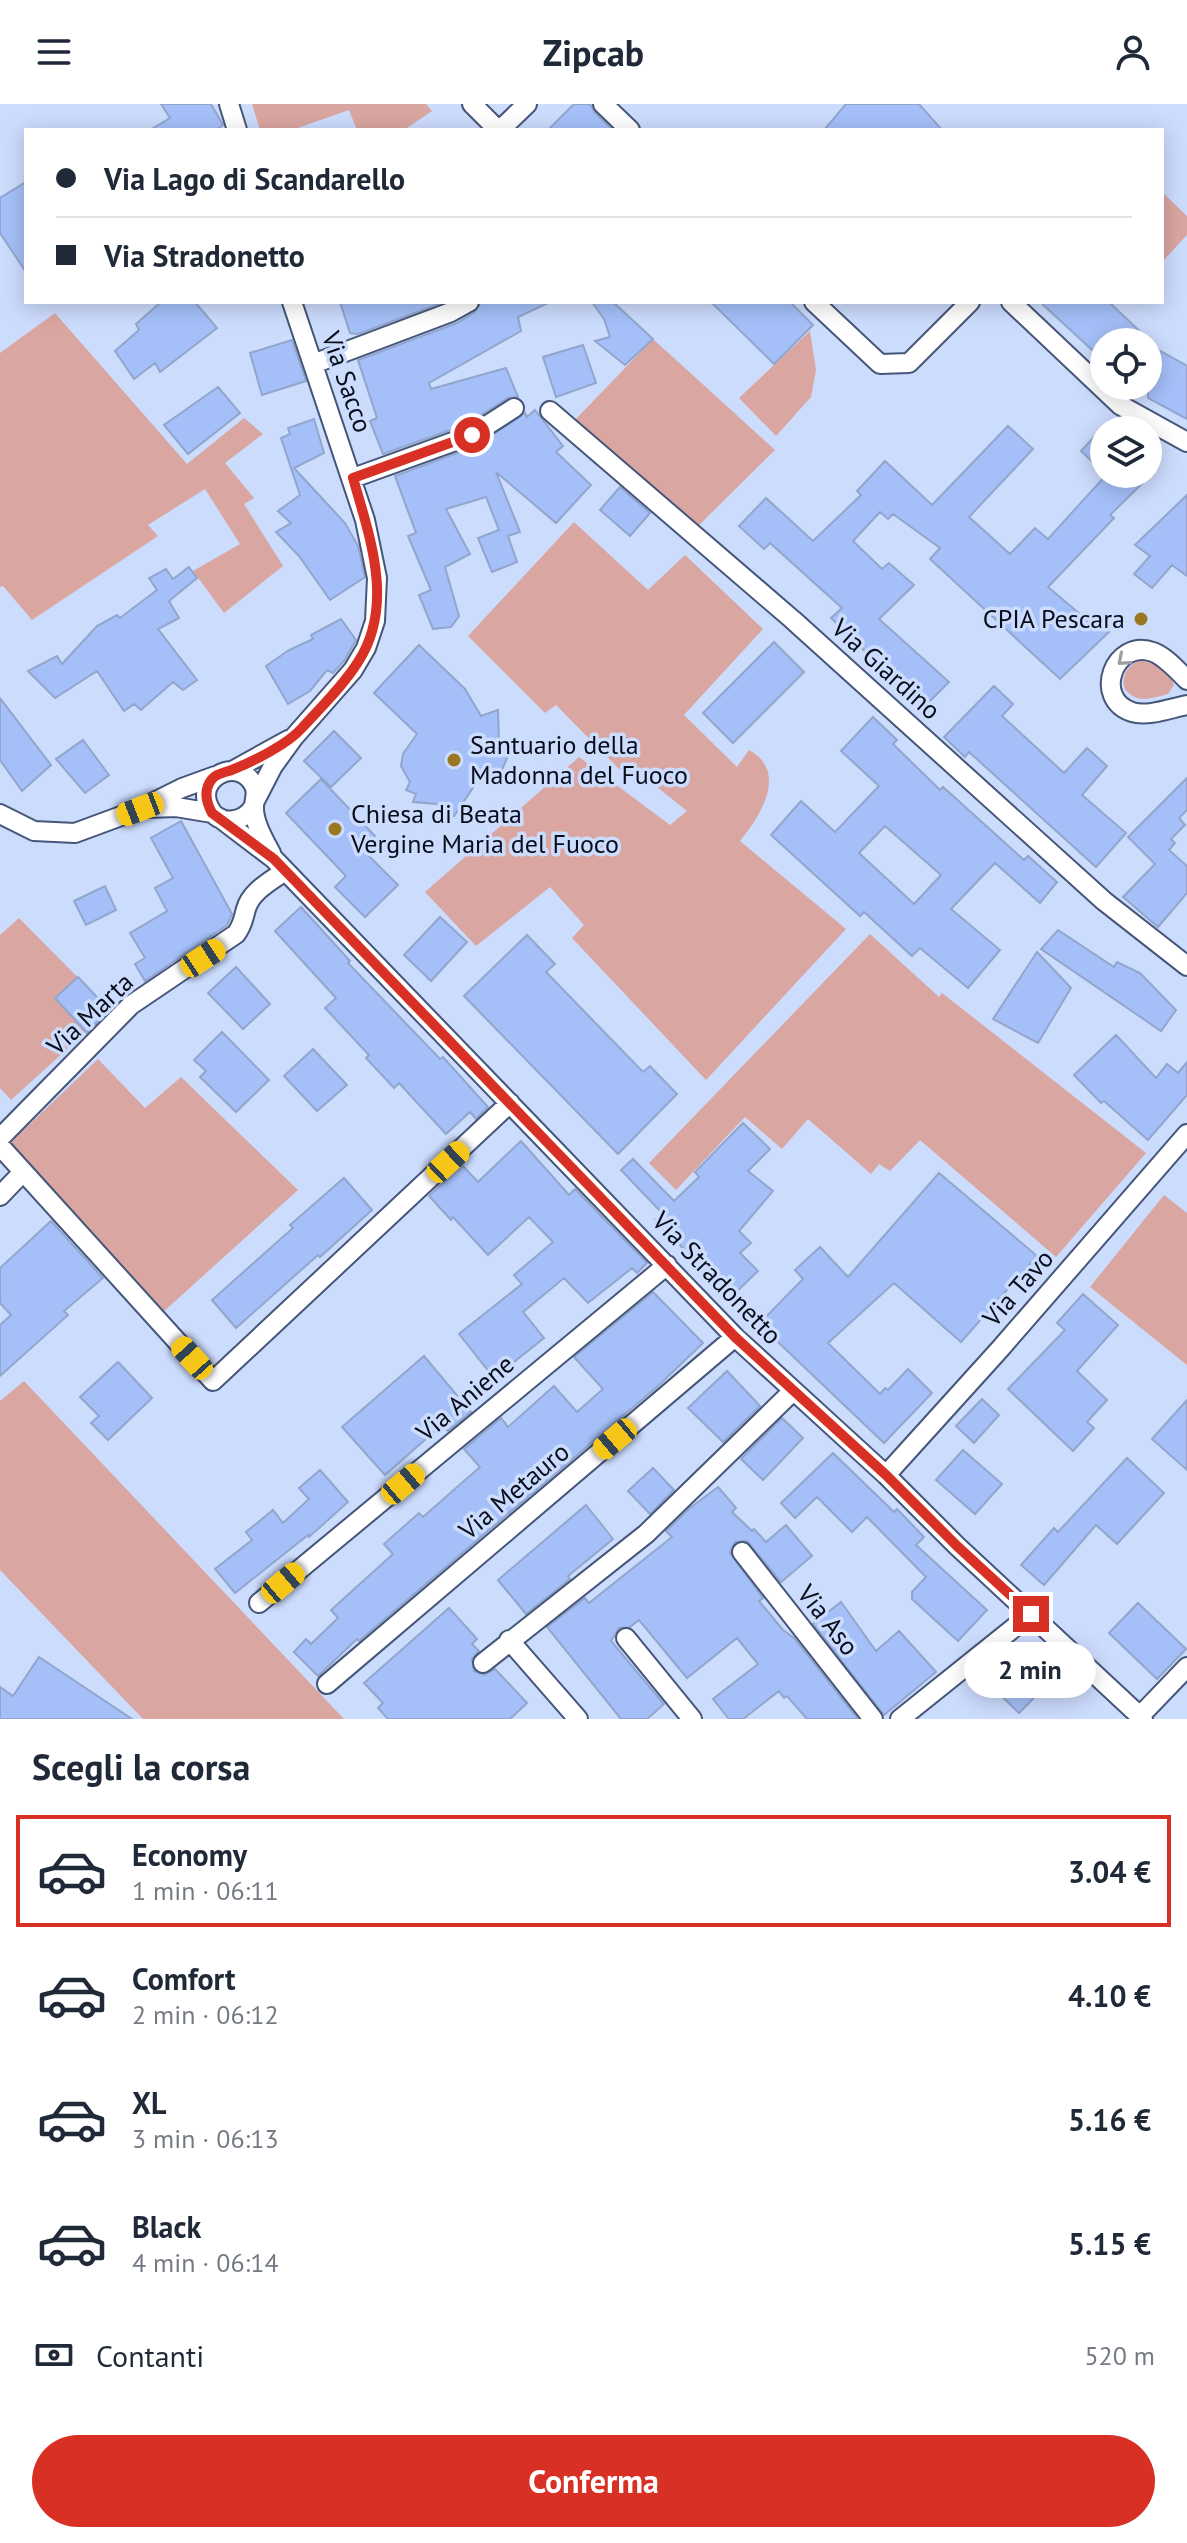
<!DOCTYPE html>
<html lang="it">
<head>
<meta charset="utf-8">
<style>
  body { margin:0; font-family:"PT Sans",sans-serif; background:#f6f6f7; color:#1f2937; height:100vh; display:flex; flex-direction:column; font-size:30px; white-space:nowrap }
  * { box-sizing:border-box; margin:0 }
  p { font-size:26px; color:#747a83 }
  .icon { flex:none; width:44px; height:44px; fill:none; stroke:currentColor; stroke-width:2; stroke-linecap:round; stroke-linejoin:round }
  .map { position:relative; height:1615px; overflow:hidden }
  .panel { display:flex; flex-direction:column; background:#fff; flex:1 }
  .panel>* { flex:none }
  .guide { position:absolute; left:24px; top:24px; width:1140px; height:176px; border-radius:0px; box-shadow:0 4px 20px #0003; display:grid; align-content:center; height:176px; padding:0 32px; background:#fff }
  .tools { position:absolute; left:1090px; top:224px; display:grid; gap:16px }
  .tools a { display:grid; place-items:center; width:72px; height:72px; border-radius:50%; background:#fff; box-shadow:0 4px 20px #0003; font-size:40px }
  .end { position:absolute; width:36px; height:36px; margin:-18px; border:10px solid #d93025; background:#fff; box-shadow:0 0 0 4px #fff }
  .from { border-radius:50% }
  .bubble { position:absolute; height:56px; border-radius:28px; background:#fff; box-shadow:0 4px 20px #0003; font-size:26px; font-weight:600; line-height:56px; text-align:center }
  .car { position:absolute; width:24px; height:48px; margin:-24px -12px; border-radius:10px; box-shadow:0 0 6px 2px #0007; background:linear-gradient(#f5c518 24%,#345 0 40%,#f5c518 0 76%,#345 0 86%,#f5c518 0) }
  .guide b { display:flex; align-items:center; gap:28px; height:76px; font-size:30px }
  .guide b+b { border-top:2px solid #e0e1e3 }
  .guide i { width:20px; height:20px; background:#1f2937 }
  ul { padding:0; list-style:none }
  li { display:flex; align-items:center; gap:24px; height:112px; margin:0 16px 12px; padding:0 16px; border:4px solid transparent; border-radius:0px }
  li div { flex:1 }
  li b { display:block; font-size:30px }
  li em { font-style:normal; font-weight:600 }
  li.active { border-color:#d93025 }
  li>.icon { width:72px; height:72px; stroke-width:1.5 }
  h2 { padding:0 32px; font-size:36px; line-height:96px }
  .pay { display:flex; align-items:center; gap:20px; height:88px; padding:0 32px; font-size:30px }
  .pay p { margin-inline-start:auto }
  .button { display:flex; gap:16px; margin-top:auto; padding:16px 32px }
  .button a { flex:1; height:92px; border-radius:48px; background:#d93025; color:#fff; font-size:32px; font-weight:600; line-height:92px; text-align:center }
  header { display:flex; justify-content:space-between; align-items:center; height:104px; padding:0 32px; background:#fff; font-size:36px; font-weight:600 }
  .map>svg:first-child { display:block }
</style>
</head>
<body>
<header><svg class="icon" aria-label="menu" viewBox="0 0 24 24"><path d="M4 6h16M4 12h16M4 18h16"/></svg>Zipcab<svg class="icon" aria-label="person" viewBox="0 0 24 24"><circle cx="12" cy="8" r="4"/><path d="M4 21q1-7 8-7t8 7"/></svg></header>
<div class="map">
<svg width="1187" height="1615" viewBox="0 0 1187 1615">
  <rect width="100%" height="100%" fill="#ccdcfd"/>
  <path fill="#daa6a1" d="M252 0H426L432 7 404 26H357L349 6 292 26H260Z
    M1162 88 1187 112V131L1162 158Z
    M55 209 187 360 244 314 263 330 225 359 254 394 244 400 283 462 224 509 193 467 240 440 205 385 148 421 158 432 32 516 3 482 0 483V249Z
    M810 227 816 266 811 293 776 332 739 294Z
    M653 235 775 346 694 426 573 318Z
    M574 418 648 486 685 451 763 525 684 611 737 663 749 646C789 668 760 712 740 737L846 825 706 976 572 834 584 821 550 783 476 842 425 788 579 653 670 721 687 707 632 663 624 670 556 601 545 609 468 532Z
    M1138 557C1152 556 1170 567 1174 581L1168 590C1159 592 1144 598 1135 593 1116 585 1123 564 1138 557Z
    M19 814 110 906 11 996 0 984V831Z
    M870 830 939 893 942 889 1146 1049 1056 1153 920 1036 890 1067 879 1060 871 1070 808 1015 782 1045 745 1013 676 1086 649 1059Z
    M98 955 145 1004 181 973 298 1086 162 1209 9 1040Z
    M1164 1091 1187 1109V1261L1090 1183Z
    M24 1277 344 1615H143L0 1466V1297Z"/>
  <path fill="#a5c0f9" stroke="#92a5cc" stroke-width="2" fill-rule="evenodd" d="M161 0H211L223 21 216 26H150L170 14Z
    M574 0H590L595 9 613 26H548Z
    M846 0H919L942 26H824Z
    M26 78V168L0 129V94Z
    M161 198H195L217 224 160 268 155 259 134 275 115 247 139 226 136 220Z
    M340 198H444L358 230 350 229Z
    M481 198H550L518 213 521 227 429 279 431 285 506 264 518 293 508 294 467 320 383 350 370 317 377 314 358 256 457 219 475 208Z
    M592 198H613L653 235 625 261 595 237 610 233 604 215Z
    M711 198H790L813 221 774 260Z
    M1040 198H1109L1151 238H1104V257Z
    M292 236 306 277 262 291 250 249Z
    M1148 240 1187 262V315L1148 294Z
    M583 241 596 279 556 293 543 253Z
    M218 283 240 309 188 350 164 321Z
    M535 306 563 342 556 348 591 381 556 419 496 368 520 428 508 432 517 458 492 468 478 434 499 426 486 393 446 405 470 450 445 463 459 512 451 523 433 525 419 491 431 486 408 432 416 429 395 372 476 342 525 309 527 313Z
    M314 315 324 349 294 364 345 419 358 442 365 473 330 496 299 452 276 428 291 419 278 407 300 391 281 334 290 330 288 324Z
    M1008 322 1033 345 969 413 1010 450 1035 424 1048 435 1107 370H1152L1110 411 1114 414 1048 483 1087 516 1093 511 1109 528 1060 575 930 455 940 444 893 410 888 415 880 408 853 437 882 465 889 459 914 481 879 515 949 578 923 604 831 514 842 504 770 439 764 445 739 422 766 394 813 437 861 391 857 387 885 357 932 401Z
    M1104 322V369L1081 347Z
    M620 383 650 409 630 432 600 406Z
    M1187 391V472L1172 461 1152 484 1134 470 1150 452 1135 441Z
    M189 463 197 474 169 497 179 514 158 525 197 576 183 586 173 578 141 606 134 600 124 607 97 567 55 594 28 567 57 552 62 560 97 522 117 511 120 514 157 486 149 474 166 465 173 475Z
    M341 515 356 536 344 557 333 569 327 566 310 587 288 600 266 562 289 546 313 535 311 531Z
    M774 538 804 568 733 639 703 609Z
    M419 541 465 585 481 612 498 606 499 638 513 640 499 673 487 663 454 712 437 700 413 698 416 690 406 686 410 678 401 662 403 650 417 630 374 589Z
    M994 582 1013 600 1002 612 1064 669 1087 644 1107 662 1082 691 1126 729 1096 763 969 648 965 653 944 633Z
    M0 594 51 661 22 687 0 656Z
    M873 613 897 636 893 640 940 686 943 683 1024 756 1028 752 1057 778 1040 799 995 759 951 805 1000 846 968 884 920 844 912 852 864 808 860 812 771 731 801 697 835 728 879 682 841 647ZM885 722 941 771 914 800 859 749Z
    M334 627 361 654 331 683 304 657Z
    M83 636 109 671 85 689 56 655Z
    M1187 674V706L1179 714 1185 721 1171 735 1175 739 1169 746 1187 762V789L1158 823 1123 793 1155 760 1128 733Z
    M321 675 375 732 362 745 398 781 365 813 335 783 346 772 286 709Z
    M181 717 232 810 227 821 145 877 135 860 145 854 130 829 167 807 155 784 173 774 151 734Z
    M105 782 116 806 86 821 74 797Z
    M301 803 350 857 348 859 440 955 443 953 488 1003 476 1015 470 1008 446 1030 399 979 394 984 366 954 369 951 325 904 336 894 275 827Z
    M440 813 467 838 431 877 404 851Z
    M1058 826 1114 863 1117 858 1140 869 1176 906 1161 927 1041 845Z
    M527 831 555 860 546 868 643 968 650 962 677 990 618 1050 464 892Z
    M1037 848 1071 884 1038 939 993 915Z
    M236 863 270 900 243 925 208 889Z
    M78 873 109 906 87 929 55 894Z
    M222 928 269 976 236 1008 200 973 206 967 194 956Z
    M1116 931 1156 974 1167 960 1178 969 1187 958V991L1148 1036 1104 997 1101 999 1074 971Z
    M313 945 347 981 317 1007 284 972Z
    M743 1019 770 1045 748 1067 773 1087 739 1127 751 1139 740 1149 758 1167 731 1193 655 1116 662 1109 621 1066 633 1055 674 1097 699 1073 695 1068Z
    M521 1037 569 1091 575 1085 647 1159 637 1169 632 1164 588 1199 564 1174 523 1208 544 1234 494 1274 459 1230 522 1180 514 1171 553 1138 529 1113 488 1151 453 1113 451 1116 429 1092 462 1061 478 1078Z
    M939 1069 1037 1152 961 1238 894 1179 828 1239 880 1290 885 1284 888 1286 908 1265 932 1289 884 1339 759 1220 803 1175 795 1166 820 1143 848 1173Z
    M344 1074 372 1106 320 1153 318 1151 236 1224 212 1196 293 1124 290 1121Z
    M51 1117 103 1174 64 1207 68 1211 0 1272V1221L11 1211 0 1199V1164Z
    M653 1188 703 1239 659 1281 359 1537 357 1535 318 1572 294 1548 306 1535 311 1540 338 1514 331 1506 393 1450 384 1440 419 1409 423 1413 480 1363 464 1345 501 1314 508 1323 554 1282 577 1308 603 1285 574 1253Z
    M1083 1190 1118 1221 1077 1267 1107 1296 1087 1318 1094 1324 1073 1347 1008 1285 1065 1226 1057 1219Z
    M424 1252 471 1308 448 1327 444 1323 435 1327 385 1371 342 1323Z
    M118 1258 152 1294 108 1336 91 1319 99 1312 80 1293Z
    M727 1267 760 1302 723 1338 688 1304Z
    M982 1295 999 1311 974 1339 956 1322Z
    M1187 1296V1366L1152 1335Z
    M782 1314 803 1334 763 1376 741 1355Z
    M963 1346 1002 1380 975 1410 936 1376Z
    M833 1349 894 1408 897 1405 924 1433 916 1441 987 1506 958 1537 912 1495V1488L926 1473 867 1413 852 1428 817 1393 795 1414 781 1399Z
    M1127 1354 1164 1389 1117 1440 1096 1421 1044 1481 1021 1461 1054 1424 1058 1428Z
    M653 1364 674 1386 650 1410 628 1387Z
    M320 1366 348 1398 309 1433 308 1431 235 1489 215 1465 252 1436 246 1428 273 1406 283 1419 309 1395 299 1384Z
    M718 1383 736 1404 732 1408 752 1427 754 1425 766 1438 786 1421 812 1452 781 1478 747 1437 735 1438 730 1449 763 1494 759 1497 783 1526 794 1534 858 1615H807L787 1592 784 1594 779 1587 743 1615H729L713 1595 758 1560 737 1534 687 1574 639 1516 630 1523 619 1524 611 1537 664 1600 647 1615H621L547 1523 585 1494 589 1499 672 1433 666 1427 690 1404Z
    M586 1401 613 1435 568 1472 570 1475 526 1510 498 1476Z
    M841 1498 876 1547 899 1527 936 1568 884 1611 813 1520Z
    M1138 1499 1186 1545 1157 1575 1109 1529Z
    M449 1504 477 1535 472 1540 479 1547 472 1555 474 1567 484 1571 495 1565 527 1599 510 1615H388L378 1604 383 1599 364 1579Z
    M1023 1540 1056 1571 1019 1609 987 1578Z
    M39 1553 132 1615H0V1583L13 1592Z"/>
  <g fill="none" stroke-linecap="round" stroke-linejoin="round">
    <g stroke="#46567a" stroke-width="22">
      <path id="street" d="M229 0 237 26
        M472 0 498 26
        M603 0 630 26
        M500 26 527 0
        M814 198 880 260 909 259 970 198
        M1011 198 1120 301 1187 338
        M313 260 451 208 469 198
        M550 307 793 516 1104 797 1187 862
        M353 374 472 331 514 304
        M1187 576C1177 566 1166 553 1153 548 1114 534 1092 595 1132 608 1148 613 1171 604 1187 601
        M232 667 288 636
        M256 695 273 662 294 633 353 566 366 544 375 517 377 474 365 416 292 198
        M254 702C244 719 218 723 209 703 195 675 235 653 252 678 258 687 255 692 254 702 253 717 264 736 271 749
        M147 704 176 703 212 709
        M0 710 34 727 75 729 140 705 182 684 215 672
        M220 714 274 755 735 1233 886 1371 957 1442 1143 1615
        M0 1034 131 901 236 830C243 821 243 815 246 805 251 787 271 777 285 767
        M0 1042 213 1277 510 999
        M0 1092 23 1068
        M886 1371 1000 1245 1187 1030
        M742 1448 873 1615
        M259 1499 667 1161
        M626 1534 692 1615
        M509 1536 578 1615
        M483 1559 646 1430 793 1287
        M327 1580 735 1233
        M1140 1612 1187 1563
        M900 1615 1031 1510"/>
    </g>
    <use href="#street" stroke="#fff" stroke-width="18"/>
  </g>
  <defs><path id="oneway-chevron" d="M-2-3.5L2.5 0L-2 3.5" fill="none" stroke-width="1.6" stroke-linecap="round" stroke-linejoin="round" transform="scale(2)"/></defs>
  <use stroke="#9c9ea4" href="#oneway-chevron" transform="translate(1123 556) rotate(139)"/>
  <g fill="none" stroke-linecap="round" stroke-linejoin="round">
    <path stroke="#d93025" stroke-width="10" d="M472 331 353 374C370 434 395 501 358 558 343 582 321 603 302 624 288 640 254 657 234 665 226 669 218 668 212 675 203 686 206 698 212 709L274 755 735 1233 886 1371 957 1442 1031 1510"/>
  </g>
  <g fill="#9a7721" stroke="#ccdcfd" stroke-width="3">
    <circle cx="1141" cy="515" r="8"/>
    <circle cx="454" cy="656" r="8"/>
    <circle cx="335" cy="725" r="8"/>
  </g>
  <g text-anchor="middle" stroke-width="7" stroke-linejoin="round" paint-order="stroke">
    <g font-size="26" fill="#070d1b" stroke="#ccdcfd">
      <text transform="translate(347 278) rotate(71)" y="9">Via Sacco</text>
      <text transform="translate(886 565) rotate(42)" y="9">Via Giardino</text>
      <text transform="translate(90 910) rotate(-43)" y="9">Via Marta</text>
      <text transform="translate(717 1174) rotate(46)" y="9">Via Stradonetto</text>
      <text transform="translate(1018 1184) rotate(-49)" y="9">Via Tavo</text>
      <text transform="translate(465 1294) rotate(-40)" y="9">Via Aniene</text>
      <text transform="translate(514 1387) rotate(-40)" y="9">Via Metauro</text>
      <text transform="translate(828 1516) rotate(52)" y="9">Via Aso</text>
    </g>
    <g font-size="26" fill="#070d1b" stroke="#ccdcfd" text-anchor="start">
      <text x="1125" y="524" text-anchor="end">CPIA Pescara</text>
      <text x="470" y="650">Santuario della<tspan x="470" dy="30">Madonna del Fuoco</tspan></text>
      <text x="351" y="719">Chiesa di Beata<tspan x="351" dy="30">Vergine Maria del Fuoco</tspan></text>
    </g>
  </g>
</svg>
<div class="tools">
<a><svg class="icon" aria-label="locate" viewBox="0 0 24 24"><circle cx="12" cy="12" r="6"/><path d="M12 2v4M12 18v4M2 12h4M18 12h4"/></svg></a>
<a><svg class="icon" aria-label="layers" viewBox="0 0 24 24"><path d="M12 4l9 5-9 5-9-5zM3 14l9 5 9-5"/></svg></a>
</div>
<i class="end from" style="left:472px;top:331px"></i>
<i class="end" style="left:1031px;top:1510px"></i>
<div class="bubble" style="left:964px;top:1538px;width:132px">2 min</div>
<i class="car" style="left:140px;top:705px;rotate:249deg"></i>
<i class="car" style="left:203px;top:854px;rotate:57deg"></i>
<i class="car" style="left:448px;top:1058px;rotate:47deg"></i>
<i class="car" style="left:192px;top:1254px;rotate:318deg"></i>
<i class="car" style="left:615px;top:1335px;rotate:230deg"></i>
<i class="car" style="left:403px;top:1380px;rotate:50deg"></i>
<i class="car" style="left:283px;top:1479px;rotate:50deg"></i>
<div class="guide">
<b><i class="from"></i>Via Lago di Scandarello</b>
<b><i></i>Via Stradonetto</b>
</div>
</div>
<section class="panel">
<h2>Scegli la corsa</h2>
<ul>
<li class="active"><svg class="icon" aria-label="car" viewBox="0 0 24 24"><path d="M5 17H2v-5l4-1 3-4h7l3 4 3 1v5h-3M9 17h6M6 11h13"/><circle cx="7" cy="17" r="2"/><circle cx="17" cy="17" r="2"/></svg><div><b>Economy</b><p>1 min · 06:11</p></div><em>3.04 €</em></li>
<li><svg class="icon" aria-label="car" viewBox="0 0 24 24"><path d="M5 17H2v-5l4-1 3-4h7l3 4 3 1v5h-3M9 17h6M6 11h13"/><circle cx="7" cy="17" r="2"/><circle cx="17" cy="17" r="2"/></svg><div><b>Comfort</b><p>2 min · 06:12</p></div><em>4.10 €</em></li>
<li><svg class="icon" aria-label="car" viewBox="0 0 24 24"><path d="M5 17H2v-5l4-1 3-4h7l3 4 3 1v5h-3M9 17h6M6 11h13"/><circle cx="7" cy="17" r="2"/><circle cx="17" cy="17" r="2"/></svg><div><b>XL</b><p>3 min · 06:13</p></div><em>5.16 €</em></li>
<li><svg class="icon" aria-label="car" viewBox="0 0 24 24"><path d="M5 17H2v-5l4-1 3-4h7l3 4 3 1v5h-3M9 17h6M6 11h13"/><circle cx="7" cy="17" r="2"/><circle cx="17" cy="17" r="2"/></svg><div><b>Black</b><p>4 min · 06:14</p></div><em>5.15 €</em></li>
</ul>
<div class="pay"><svg class="icon" aria-label="cash" viewBox="0 0 24 24"><path d="M3 7h18v10H3z"/><circle cx="12" cy="12" r="2"/></svg>Contanti<p>520 m</p></div>
<div class="button"><a>Conferma</a></div>
</section>
</body>
</html>
